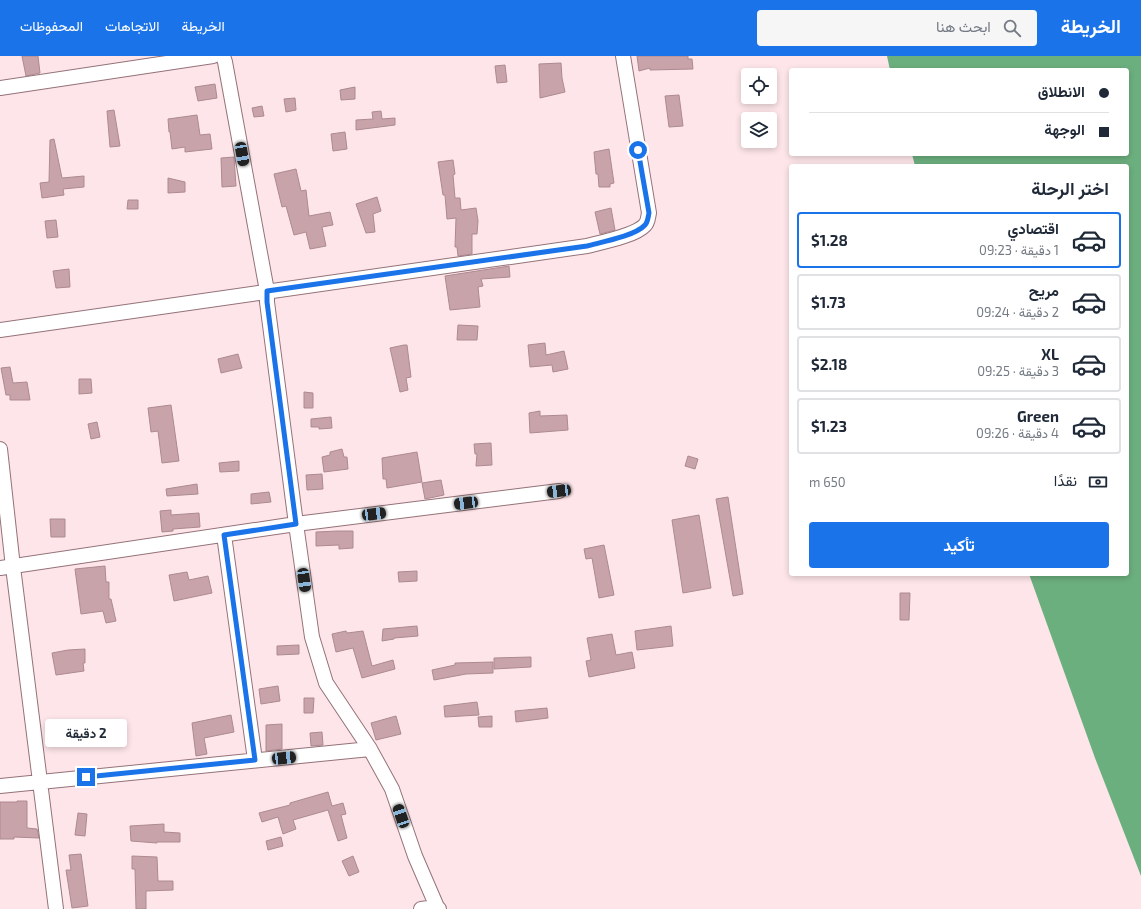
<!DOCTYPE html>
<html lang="ar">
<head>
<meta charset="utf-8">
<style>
  body { margin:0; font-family:"Exo 2",Vazirmatn,sans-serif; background:#f6f6f7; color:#1f2937; direction:rtl; height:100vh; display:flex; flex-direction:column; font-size:15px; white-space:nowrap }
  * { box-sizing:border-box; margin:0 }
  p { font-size:13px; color:#747a83 }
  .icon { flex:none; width:22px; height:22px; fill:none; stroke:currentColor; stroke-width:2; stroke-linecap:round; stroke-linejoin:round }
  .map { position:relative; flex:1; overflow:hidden; direction:ltr }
  .panel { position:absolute; left:789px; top:108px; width:340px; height:412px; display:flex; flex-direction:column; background:#fff; border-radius:4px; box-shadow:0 2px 6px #0003; direction:rtl }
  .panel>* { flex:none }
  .guide { position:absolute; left:789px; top:12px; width:340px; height:88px; border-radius:4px; box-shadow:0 2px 6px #0003; direction:rtl; display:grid; align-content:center; height:88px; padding:0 20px; background:#fff }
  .tools { position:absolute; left:741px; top:12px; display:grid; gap:8px }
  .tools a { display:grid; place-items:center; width:36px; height:36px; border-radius:4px; background:#fff; box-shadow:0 2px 6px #0003; font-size:20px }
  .end { position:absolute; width:18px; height:18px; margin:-9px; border:5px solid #1a73e8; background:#fff; box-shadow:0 0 0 2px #fff }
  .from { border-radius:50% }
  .bubble { position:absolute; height:28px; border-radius:4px; background:#fff; box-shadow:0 2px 6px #0003; font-size:13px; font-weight:700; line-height:28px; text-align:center; direction:rtl }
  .car { position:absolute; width:12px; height:24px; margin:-12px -6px; border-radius:5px; box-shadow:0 0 3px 1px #0007; background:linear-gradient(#222 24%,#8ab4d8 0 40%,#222 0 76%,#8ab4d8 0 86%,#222 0) }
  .guide b { display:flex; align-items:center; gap:14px; height:38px; font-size:15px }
  .guide b+b { border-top:1px solid #e0e1e3 }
  .guide i { width:10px; height:10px; background:#1f2937 }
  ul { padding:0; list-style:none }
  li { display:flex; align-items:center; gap:12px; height:56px; margin:0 8px 6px; padding:0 12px; border:2px solid #e0e1e3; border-radius:4px }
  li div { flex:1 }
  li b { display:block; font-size:15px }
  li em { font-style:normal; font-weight:700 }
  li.current { border-color:#1a73e8 }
  li>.icon { width:36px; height:36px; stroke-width:1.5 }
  h2 { padding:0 20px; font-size:18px; line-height:48px }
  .pay { display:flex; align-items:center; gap:10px; height:44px; padding:0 20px; font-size:15px }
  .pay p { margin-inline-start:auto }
  .button { display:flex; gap:8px; margin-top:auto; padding:8px 20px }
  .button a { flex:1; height:46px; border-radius:4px; background:#1a73e8; color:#fff; font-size:16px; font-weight:700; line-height:46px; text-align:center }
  header { display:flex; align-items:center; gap:24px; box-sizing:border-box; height:56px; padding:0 20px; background:#1a73e8; color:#fff }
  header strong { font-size:19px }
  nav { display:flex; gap:22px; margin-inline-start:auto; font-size:14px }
  .search { width:280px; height:36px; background:#f6f6f7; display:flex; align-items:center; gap:10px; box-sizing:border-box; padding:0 14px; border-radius:4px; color:#747a83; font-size:15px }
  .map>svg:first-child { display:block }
</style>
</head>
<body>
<header>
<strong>الخريطة</strong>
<div class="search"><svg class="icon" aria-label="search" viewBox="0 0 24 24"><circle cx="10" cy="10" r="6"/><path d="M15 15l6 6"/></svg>ابحث هنا</div>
<nav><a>الخريطة</a><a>الاتجاهات</a><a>المحفوظات</a></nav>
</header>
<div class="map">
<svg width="1141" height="853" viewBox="0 0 1141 853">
  <rect width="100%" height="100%" fill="#fde5e9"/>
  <path fill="#6caf7e" d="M887 0H1141V820L1095 702 1029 518H1127V110H915L912 98H1127V14H890Z"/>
  <path fill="#c8a4aa" stroke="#ad8a90" d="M22 0H38L40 17 26 20Z
    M637 0H688V3H692L693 13 650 14V12L639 15Z
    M561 7 562 22 565 36 540 42 539 8Z
    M505 9 507 26 497 27 495 10Z
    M215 28 217 42 198 45 195 31Z
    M355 31V43L341 44 340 34Z
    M679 39 683 70 669 71 665 40Z
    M295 42 296 54 286 56 284 43Z
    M262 50 264 60 254 61 252 52Z
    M114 54 120 90 110 91 107 55Z
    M381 55 382 63 395 62V69L356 74V64L373 63 372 56Z
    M197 59 200 79 210 78 212 93 185 96V91L172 93 170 76H169L168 63Z
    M345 76 347 93 333 95 331 78Z
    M54 83 62 122 84 120V131L63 133 64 139 42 142 40 127 49 126 50 84Z
    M609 93 614 127 610 128V131H599L598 118H596L594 96Z
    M234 101 236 130 222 131 221 102Z
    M453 104 455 118 453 119 455 142H460L461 154 476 152 478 165 477 178H472V198L458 200 457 191H455L456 162 447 163 445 139H443L438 106Z
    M296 113 301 135 306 134 309 160 330 156 333 169 322 171 326 190 310 193 306 176 294 179 286 150 282 151 274 118Z
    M168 122 185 126V136L168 137Z
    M377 141 381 155 373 158 375 176 366 177 356 148Z
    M128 144H138V153H127Z
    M611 152 615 174 600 178 595 156Z
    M56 164 58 181 47 182 45 165Z
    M509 210 510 221 481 223 483 230 478 231 480 251 450 254 445 220Z
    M69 213 70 231 56 232 53 215Z
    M458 269 478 270 477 284H457Z
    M545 287 546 299 564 295 568 313 553 316 552 309 530 311 528 289Z
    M404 289H407L411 321 406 322 408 334 400 336 390 292Z
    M238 298 242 312 221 317 218 303Z
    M10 311 13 327 27 326 30 344H10V339H6L1 312Z
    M79 323H91L92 337 79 338Z
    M304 336 313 337V352H304Z
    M171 349 179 405 162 407 158 375 151 376 148 352Z
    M540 355V360L567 359 568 374 530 377 529 357Z
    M331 361 332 372 319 373V371H311V363Z
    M97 366 100 381 91 383 88 368Z
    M491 387 492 409 476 410 477 398H475L474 388Z
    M342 393 344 401H347L348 413 324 416 322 401 330 399V396Z
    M417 396 422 426 387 432 386 423H383L382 402Z
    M688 400 698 403 695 413 685 410Z
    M239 405V415L220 416 219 407Z
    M322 418 323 433 307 434 306 419Z
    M441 424 444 439 425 443 422 427Z
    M197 428 198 438 167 440 166 433Z
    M269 436 271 446 251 448V438Z
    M728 441 743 538 733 540 716 443Z
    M171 454V459L199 457 200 471 173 473V475L162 476 160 455Z
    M699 459 711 532 683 537 672 464Z
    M50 463H65V481H51Z
    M338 475H353V492L339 493V489L316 490V476Z
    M604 489 614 539 599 542 592 502 586 503 584 493Z
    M105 510 106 526H109V543H111L116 565 106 567 103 555 81 558 75 513Z
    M417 515V525L399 526 398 516Z
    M187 516 189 524 208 520 212 537 174 545 169 519Z
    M900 537H910L909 564H900Z
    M417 570 418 580 394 582V583L382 585 383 573Z
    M671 570 673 590 637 594 635 575Z
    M346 575 347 577 363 575 372 610 393 604 395 613 362 622 353 592 336 596 332 578Z
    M612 578 616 599 632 596 635 612 589 621 586 605 591 604 587 582Z
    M299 589V598L277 599V590Z
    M85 593V607H83L84 615 56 619 52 597 68 594Z
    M531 601V611L494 613V602Z
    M493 606V617L466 618 434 624 432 614 455 609V607Z
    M278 630 280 645 261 648 259 633Z
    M304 642H314L313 657H304Z
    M477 646 479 659 445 661 444 650Z
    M547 652 548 662 516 666 515 655Z
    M231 659 234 676 204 682 207 698 196 700 192 667Z
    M396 660 401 678 376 684 371 667Z
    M492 660V671H479L478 661Z
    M282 668V693L266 695V669Z
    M322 676 323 689 311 690 310 677Z
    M328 736 332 750 343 747 346 758 341 759 347 782 338 785 328 754 293 764 296 773 283 778 278 761 262 766 259 757 290 749V747Z
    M17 745H27V772L37 773 39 782 14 781V783H0V746H17Z
    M78 757 87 758 85 780 75 779Z
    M164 768V776L180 777V786H157V787L131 785 130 770Z
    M281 781 283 790 268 794 266 785Z
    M81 798 88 850 72 852 66 814H71L69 799Z
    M132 800 157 801 158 825H173V834L146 835V853H136L135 813H132Z
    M353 800 359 816 349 820 342 805Z"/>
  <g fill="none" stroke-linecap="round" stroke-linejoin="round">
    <g stroke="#947278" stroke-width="16">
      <path id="minor" d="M223 0 225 6 267 235V246L296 468 312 581 326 627 370 693 392 733 415 800 437 851 439 853
        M0 32 213 0
        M0 274 587 190C602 186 635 180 645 169 648 166 648 161 649 157L623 0
        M0 393 13 511 56 853
        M224 479 255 704
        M0 512 296 468 559 435
        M0 730 370 693
        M421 853 437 851"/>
    </g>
    <use href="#minor" stroke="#fff" stroke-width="14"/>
  </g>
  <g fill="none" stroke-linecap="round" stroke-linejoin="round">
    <path stroke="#1a73e8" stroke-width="5" d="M86 721 255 704 224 479 296 468 267 246V235L587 190C602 186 635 180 645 169 648 166 648 161 649 157L638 94"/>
  </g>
</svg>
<div class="tools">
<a><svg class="icon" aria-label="locate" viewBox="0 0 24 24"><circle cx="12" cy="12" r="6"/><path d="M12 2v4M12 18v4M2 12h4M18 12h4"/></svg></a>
<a><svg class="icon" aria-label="layers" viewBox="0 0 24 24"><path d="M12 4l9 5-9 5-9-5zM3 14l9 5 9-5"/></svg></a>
</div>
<i class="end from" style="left:638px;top:94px"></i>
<i class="end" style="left:86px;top:721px"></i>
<div class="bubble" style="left:45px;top:663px;width:82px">2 دقيقة</div>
<i class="car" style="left:242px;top:98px;rotate:170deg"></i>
<i class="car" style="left:559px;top:435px;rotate:263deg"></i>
<i class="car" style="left:466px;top:447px;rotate:263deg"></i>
<i class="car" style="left:374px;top:458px;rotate:83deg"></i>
<i class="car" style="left:304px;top:524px;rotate:172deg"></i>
<i class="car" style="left:284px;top:702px;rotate:84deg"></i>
<i class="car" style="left:401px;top:760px;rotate:341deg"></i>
<div class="guide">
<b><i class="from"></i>الانطلاق</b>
<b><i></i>الوجهة</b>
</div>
<section class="panel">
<h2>اختر الرحلة</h2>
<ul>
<li class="current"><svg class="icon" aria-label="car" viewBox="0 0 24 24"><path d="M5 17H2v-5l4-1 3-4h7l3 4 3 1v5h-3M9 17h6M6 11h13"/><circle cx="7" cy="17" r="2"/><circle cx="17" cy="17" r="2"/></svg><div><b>اقتصادي</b><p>1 دقيقة · 09:23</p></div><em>$1.28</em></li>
<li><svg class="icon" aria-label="car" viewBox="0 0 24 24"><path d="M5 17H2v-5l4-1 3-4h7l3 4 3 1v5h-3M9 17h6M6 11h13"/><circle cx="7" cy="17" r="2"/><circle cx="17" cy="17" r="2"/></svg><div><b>مريح</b><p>2 دقيقة · 09:24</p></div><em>$1.73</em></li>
<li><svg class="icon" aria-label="car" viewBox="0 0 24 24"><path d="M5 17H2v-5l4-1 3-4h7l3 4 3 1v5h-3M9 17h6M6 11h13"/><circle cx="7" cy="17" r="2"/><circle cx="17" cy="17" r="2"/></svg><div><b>XL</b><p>3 دقيقة · 09:25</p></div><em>$2.18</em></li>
<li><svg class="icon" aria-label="car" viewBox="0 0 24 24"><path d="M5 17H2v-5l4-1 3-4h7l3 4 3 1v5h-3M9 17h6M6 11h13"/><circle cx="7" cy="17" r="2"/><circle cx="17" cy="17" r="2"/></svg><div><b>Green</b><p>4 دقيقة · 09:26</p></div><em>$1.23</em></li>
</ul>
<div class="pay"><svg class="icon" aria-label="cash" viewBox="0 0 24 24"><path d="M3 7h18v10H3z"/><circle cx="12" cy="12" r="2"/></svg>نقدًا<p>650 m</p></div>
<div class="button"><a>تأكيد</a></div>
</section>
</div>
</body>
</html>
